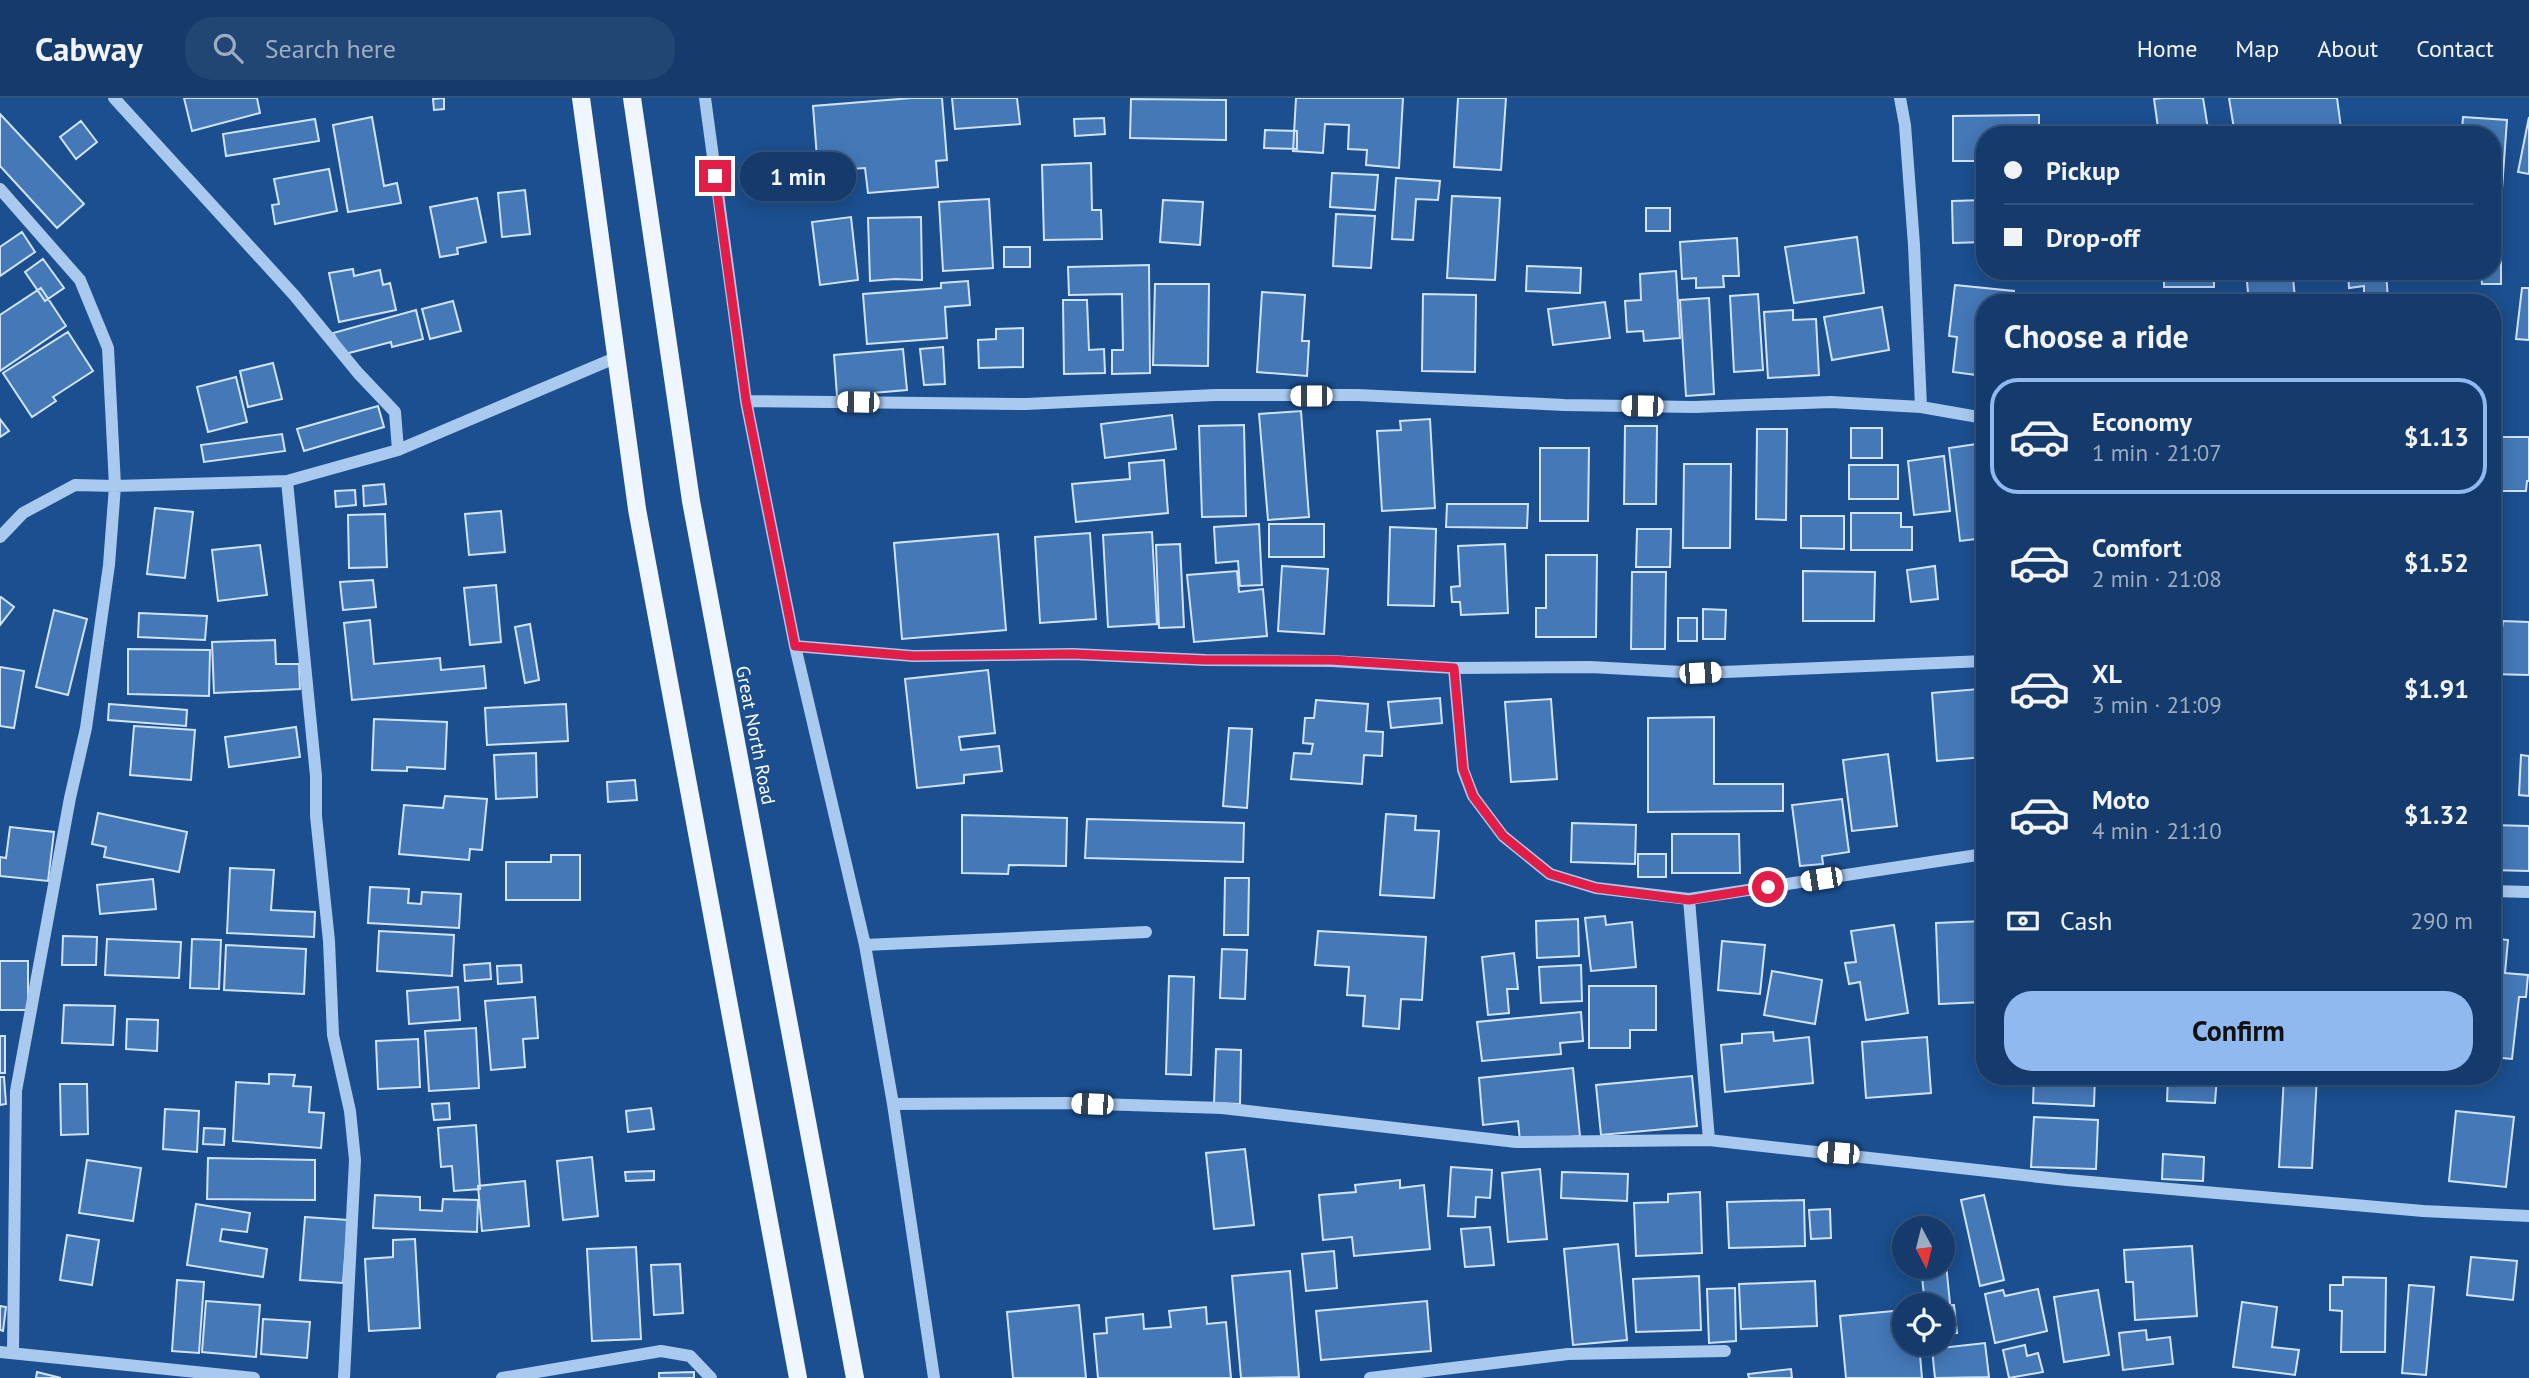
<!DOCTYPE html>
<html lang="en">
<head>
<meta charset="utf-8">
<style>
  body { margin:0; font-family:"PT Sans",sans-serif; background:#214673; color:#f1f3f6; height:100vh; display:flex; flex-direction:column; font-size:26px; white-space:nowrap }
  * { box-sizing:border-box; margin:0 }
  p { font-size:23px; color:#9dadc1 }
  .icon { flex:none; width:38px; height:38px; fill:none; stroke:currentColor; stroke-width:2; stroke-linecap:round; stroke-linejoin:round }
  .map { position:relative; flex:1; overflow:hidden }
  .panel { position:absolute; left:1976px; top:196px; width:525px; height:791px; display:flex; flex-direction:column; background:#143b6b; border-radius:28px; box-shadow:0 4px 18px #0003,0 0 0 2px #33557e }
  .panel>* { flex:none }
  .banner { position:absolute; left:1976px; top:28px; width:525px; height:154px; border-radius:28px; box-shadow:0 4px 18px #0003,0 0 0 2px #33557e; display:grid; align-content:center; height:154px; padding:0 28px; background:#143b6b }
  .needle { width:46px; rotate:173deg }
  .fabs { position:absolute; left:1892px; top:1118px; display:grid; gap:14px }
  .fabs a { display:grid; place-items:center; width:63px; height:63px; border-radius:50%; background:#143b6b; box-shadow:0 4px 18px #0003,0 0 0 2px #33557e; font-size:35px }
  .end { position:absolute; width:32px; height:32px; margin:-16px; border:9px solid #e11d48; background:#fff; box-shadow:0 0 0 4px #fff }
  .from { border-radius:50% }
  .bubble { position:absolute; height:49px; border-radius:24px; background:#143b6b; box-shadow:0 4px 18px #0003,0 0 0 2px #33557e; font-size:23px; font-weight:600; line-height:49px; text-align:center }
  .car { position:absolute; width:21px; height:42px; margin:-21px -10px; border-radius:9px; box-shadow:0 0 5px 2px #0007; background:linear-gradient(#fff 24%,#345 0 40%,#fff 0 76%,#345 0 86%,#fff 0) }
  .banner b { display:flex; align-items:center; gap:24px; height:66px; font-size:26px }
  .banner b+b { border-top:2px solid #33557e }
  .banner i { width:18px; height:18px; background:#f1f3f6 }
  ul { padding:0; list-style:none }
  li { display:flex; align-items:center; gap:21px; height:116px; margin:0 14px 10px; padding:0 14px; border:4px solid transparent; border-radius:28px }
  li div { flex:1 }
  li b { display:block; font-size:26px }
  li em { font-style:normal; font-weight:600 }
  li.active { border-color:#90b9f0 }
  li>.icon { width:63px; height:63px; stroke-width:1.5 }
  h2 { padding:0 28px; font-size:32px; line-height:84px }
  .pay { display:flex; align-items:center; gap:18px; height:77px; padding:0 28px; font-size:26px }
  .pay p { margin-inline-start:auto }
  .action { display:flex; gap:14px; margin-top:auto; padding:14px 28px }
  .action a { flex:1; height:80px; border-radius:28px; background:#90b9f0; color:#111; font-size:28px; font-weight:600; line-height:80px; text-align:center }
  header { display:flex; align-items:center; gap:42px; box-sizing:border-box; height:98px; padding:0 35px; background:#143b6b; border-bottom:2px solid #33557e }
  header strong { font-size:33px }
  nav { display:flex; gap:38px; margin-inline-start:auto; font-size:24px }
  .search { width:490px; height:63px; background:#214673; display:flex; align-items:center; gap:18px; box-sizing:border-box; padding:0 24px; border-radius:28px; color:#9dadc1; font-size:26px }
  .map>svg:first-child { display:block }
</style>
</head>
<body>
<header>
<strong>Cabway</strong>
<div class="search"><svg class="icon" aria-label="search" viewBox="0 0 24 24"><circle cx="10" cy="10" r="6"/><path d="M15 15l6 6"/></svg>Search here</div>
<nav><a>Home</a><a>Map</a><a>About</a><a>Contact</a></nav>
</header>
<div class="map">
<svg width="2529" height="1280" viewBox="0 0 2529 1280">
  <rect width="100%" height="100%" fill="#1b4f8f"/>
  <path fill="#4478b7" stroke="#cfe3fa" stroke-width="2" d="M184 0H257L260 15 192 33Z
    M444 0V11L434 12 433 1Z
    M912 0H942L947 62 936 63 938 89 868 95 865 70 818 73 813 8Z
    M952 0H1017L1020 26 955 31Z
    M1296 0H1403L1399 70 1366 67 1367 52 1348 51 1349 27 1325 26 1323 55 1293 53Z
    M1458 0H1506L1501 72 1454 69Z
    M2163 0H2203L2209 37H2159L2154 1Z
    M2229 0H2337L2342 37H2235Z
    M1131 1 1226 2V42L1130 40Z
    M0 16 84 106 57 130 0 68Z
    M2039 17V37H1984V63H1953V18Z
    M372 19 384 88 397 85 401 105 348 114 333 27Z
    M2463 19 2507 22 2499 132 2492 131V37H2445V31L2462 32Z
    M2529 19V76L2518 74Z
    M1104 20 1105 36 1075 38 1074 21Z
    M315 21 319 43 226 58 223 36Z
    M81 23 97 44 76 61 60 39Z
    M1265 32 1297 33V51L1264 50Z
    M1091 65 1092 112H1101L1102 141 1044 142 1042 67Z
    M329 71 337 113 275 126 272 107 279 106 274 81Z
    M1332 75 1378 77 1375 112 1330 109Z
    M1396 80 1440 83 1438 102 1416 101 1413 142 1392 141Z
    M525 92 530 136 502 139 498 95Z
    M1452 98 1500 100 1495 182 1447 180Z
    M477 100 486 144 457 150 458 156 440 159 430 109Z
    M989 101 993 170 943 173 939 104Z
    M1163 102 1203 104 1200 147 1160 144Z
    M1984 102V144L1953 145 1952 103Z
    M1646 110H1670V133H1646Z
    M1336 116 1375 118 1371 170 1333 168Z
    M851 119 858 182 820 187 812 124Z
    M921 119 922 182 895 181 870 183 868 120Z
    M22 134 35 154 0 178V149Z
    M1857 139 1864 195 1794 205 1785 149Z
    M1737 140 1739 178H1723L1724 189 1696 190V180L1682 181 1680 144Z
    M2492 146 2501 147V186H2482L2481 178 2431 177V173H2492Z
    M1004 149H1030V169H1004Z
    M43 161 64 190 45 203 25 174Z
    M1149 167 1150 275 1112 276V252H1123L1122 196 1069 197 1068 169Z
    M1527 168 1581 170 1580 195 1526 193Z
    M353 171 354 178 380 172 383 187 390 185 396 212 339 224 329 175Z
    M1676 173 1680 240 1644 243 1643 233 1627 234 1625 203 1641 202 1640 176Z
    M2099 173H2132V177L2099 178Z
    M2164 173H2214V189H2164Z
    M2246 173H2319L2320 178 2293 180 2295 200 2279 201V205H2249Z
    M2348 173H2386L2388 202 2364 203V188L2349 190Z
    M968 183 970 207 945 209 947 240 867 246 863 196 941 190V185Z
    M1155 186H1209L1208 268 1153 267Z
    M1955 187 2014 193 2012 205H1984V278L1953 274 1957 239 1949 238Z
    M41 190 66 228 0 273V217Z
    M2522 190H2529V242L2516 241Z
    M1262 194 1305 197 1302 243H1309L1307 278 1257 274Z
    M1423 196 1476 197 1475 274 1422 273Z
    M1758 196 1763 272 1734 274 1730 198Z
    M1709 200 1714 296 1686 298 1680 202Z
    M1063 202H1087L1089 252 1104 251 1105 275 1064 276Z
    M453 203 461 233 430 241 422 211Z
    M1605 204 1610 240 1553 247 1548 211Z
    M1882 209 1889 252 1832 262 1824 219Z
    M416 212 423 241 392 249 391 244 345 256 333 235Z
    M1793 212V222L1816 221 1819 277 1768 280 1764 214Z
    M1023 230V269L979 270 978 242 996 241V231Z
    M68 234 93 273 53 299 56 303 32 319 3 275Z
    M943 249 945 286 924 287 920 251Z
    M903 251 907 292 837 298 834 257Z
    M273 265 282 301 248 309 240 273Z
    M236 279 247 324 208 334 197 289Z
    M378 308 384 329 304 353 297 331Z
    M1301 313 1309 419 1268 422 1259 316Z
    M1172 317 1176 351 1105 360 1101 326Z
    M0 321 9 333 0 339Z
    M1430 321 1435 410 1382 413 1377 333 1401 332 1400 323Z
    M1244 327 1246 418 1202 419 1199 328Z
    M1625 328H1657L1656 406H1624Z
    M1851 330H1882V360H1851Z
    M1757 331H1787L1786 422 1756 421Z
    M282 336 285 353 204 364 201 347Z
    M2502 339H2529V383H2527L2526 393H2502Z
    M1977 346 1979 358 1984 357V440L1960 443 1949 350Z
    M1540 350H1589L1588 423H1540Z
    M1944 358 1950 413 1914 417 1908 363Z
    M1164 362 1168 415 1076 424 1072 386 1130 381 1129 365Z
    M1684 366H1731L1730 450H1683Z
    M1849 367H1898V401H1849Z
    M384 386 386 406 364 408 363 388Z
    M355 392 356 407 336 409 335 393Z
    M1447 406H1528L1527 430 1446 429Z
    M155 410 193 414 185 480 147 476Z
    M501 413 505 454 469 457 465 416Z
    M1851 415H1901V429H1912V452H1851Z
    M385 416 387 469 349 470 348 417Z
    M1801 418H1844V451L1801 450Z
    M1259 426 1262 487 1240 488 1238 463 1216 465 1214 429Z
    M1269 426H1324V459H1269Z
    M1390 429 1436 431 1434 508 1388 507Z
    M1637 431H1671L1670 469H1636Z
    M1152 434 1157 526 1108 529 1103 437Z
    M1090 435 1096 521 1040 525 1035 439Z
    M998 436 1006 532 902 541 894 445Z
    M1180 446 1184 529 1159 530 1156 447Z
    M1505 446 1508 515 1461 517 1460 504H1452L1451 489 1460 488 1458 448Z
    M260 447 267 497 218 503 212 452Z
    M1546 457H1597L1596 539H1536V510H1546Z
    M1282 468 1328 471 1324 536 1278 533Z
    M1935 468 1938 501 1911 504 1907 472Z
    M1237 473 1239 494 1263 491 1267 538 1194 544 1187 477Z
    M1803 473 1875 474 1874 523H1803Z
    M1632 474H1666L1665 551H1631Z
    M373 482 376 509 343 512 340 484Z
    M496 487 501 544 470 547 464 490Z
    M1 499 14 509 0 527V500Z
    M1703 511 1726 512 1725 541H1703Z
    M54 512 87 521 68 597 36 589Z
    M139 515 207 518 205 542 138 539Z
    M1678 520H1697V543H1678Z
    M370 522 374 566 440 560 441 572 484 568 486 590 352 602 344 525Z
    M2503 523 2529 524V577L2492 576V530H2502Z
    M530 526 539 582 525 585 515 529Z
    M275 542 276 566H299L300 591 214 595 212 544Z
    M128 551 210 552 209 598 128 596Z
    M0 569 24 573 14 630 0 628Z
    M988 572 995 635 959 639 961 652 999 648 1002 673 964 677V685L917 690 905 581Z
    M1979 591 1984 659 1937 663 1932 595Z
    M1440 600 1442 625 1391 630 1388 604Z
    M1551 601 1557 681 1511 684 1505 604Z
    M1316 602 1368 606 1366 633 1383 634 1382 658 1364 657 1362 686 1291 681 1294 655 1311 656 1313 646 1303 645 1305 620H1314Z
    M109 606 187 612 186 628 108 622Z
    M566 606 568 643 487 647 485 610Z
    M1714 619V686H1783V713L1648 714V620Z
    M374 621 447 624 445 671 407 669V673L372 672Z
    M134 628 195 632 191 682 130 677Z
    M296 629 300 659 229 669 225 639Z
    M1229 630 1252 631 1247 710 1223 708Z
    M2492 649H2502L2500 696H2492Z
    M536 655 537 699 496 701 494 657Z
    M1888 656 1897 728 1852 733 1843 662Z
    M2521 657 2529 658V698L2519 697Z
    M635 682 637 702 608 704 607 684Z
    M445 698 487 701 482 752 470 751 469 762 399 756 404 707 443 710Z
    M1842 701 1849 754 1822 758 1823 766 1800 768 1792 707Z
    M98 715 187 734 179 774 104 759 106 749 92 746Z
    M1386 716 1416 718 1415 732 1439 733 1434 800 1380 797Z
    M962 717 1067 720 1066 768 1009 767 1008 776 962 775Z
    M1087 721 1244 725 1243 764 1085 760Z
    M1572 725 1636 727 1635 766 1571 764Z
    M2492 727 2529 728V773L2492 772Z
    M10 729 54 734 48 783 0 778V759L6 760Z
    M1672 736H1739L1740 775H1672Z
    M1638 756H1666V779H1638Z
    M551 757H580V802H506V764H551Z
    M230 770 274 772 271 812 315 814 314 839 227 835Z
    M1225 780H1249L1248 837H1224Z
    M153 781 156 811 100 816 97 787Z
    M370 789 409 791 408 805 421 806 422 794 461 796 459 830 368 825Z
    M1605 818 1606 827 1632 824 1636 869 1591 873 1585 820Z
    M1578 821 1579 858 1537 860 1536 823Z
    M1984 823V904L1939 906 1936 825Z
    M1894 827 1908 915 1866 922 1860 884 1849 886 1845 865 1856 864 1851 833Z
    M379 833 454 837 452 878 377 873Z
    M1318 833 1426 839 1422 902 1401 901 1399 931 1363 928 1365 898 1347 897 1349 869 1315 867Z
    M63 838 97 839 96 867H62Z
    M2492 840 2508 842 2505 875 2528 877 2526 899H2519L2512 961 2492 959Z
    M107 841 181 844 179 880 105 877Z
    M192 841 221 842 219 891 190 890Z
    M1722 843 1765 847 1760 896 1718 892Z
    M226 847 306 851 304 896 224 892Z
    M1222 851 1247 852 1245 901 1220 900Z
    M1514 855 1518 891H1507L1509 915 1488 917 1482 859Z
    M0 863H28V912H0Z
    M490 865 491 881 465 883 464 867Z
    M521 867 522 884 498 886 497 868Z
    M1581 867 1582 903 1541 905 1539 869Z
    M1772 873 1822 882 1815 926 1764 917Z
    M1169 878 1194 879 1191 977 1166 976Z
    M1589 888H1656V932H1630V950H1589Z
    M458 889 460 922 409 926 407 893Z
    M535 899 538 940 523 941 525 969 491 972 485 903Z
    M64 907 115 908 113 947 62 945Z
    M1581 914 1583 943 1560 945 1561 956 1482 963 1477 924Z
    M127 921 158 922 157 953 126 951Z
    M476 930 479 990 429 993 425 933Z
    M1773 934 1774 943 1809 939 1813 985 1725 994 1721 947 1742 945V936Z
    M0 938H5V975H0Z
    M1927 939 1931 995 1866 1000 1862 944Z
    M418 941 420 989 378 991 376 943Z
    M1216 951 1241 952 1240 1006 1214 1005Z
    M1573 970 1580 1038 1520 1043 1518 1023 1483 1027 1479 980Z
    M269 976 295 977 293 988 311 989 309 1014 324 1015 321 1050 233 1043 236 984 269 986Z
    M1692 978 1697 1028 1601 1037 1596 987Z
    M2034 978H2095L2094 1008 2033 1005Z
    M2168 978H2217L2215 1005 2167 1003Z
    M2284 978H2317L2312 1070 2279 1069Z
    M0 979H4L6 1006 0 1007Z
    M60 986H87L88 1036 61 1037Z
    M449 1005 450 1021 434 1022 432 1006Z
    M651 1010 654 1031 628 1034 626 1013Z
    M165 1011 199 1013 197 1054 163 1051Z
    M2456 1013 2514 1019 2506 1089 2449 1083Z
    M2034 1019 2098 1022 2096 1071 2031 1069Z
    M476 1027 480 1091 454 1093 452 1068 441 1069 438 1030Z
    M204 1030 225 1031 224 1047 203 1046Z
    M1245 1051 1254 1127 1214 1131 1206 1055Z
    M2163 1056 2204 1059 2203 1083 2162 1081Z
    M592 1059 598 1118 563 1122 557 1063Z
    M208 1060 315 1062V1102L207 1101Z
    M87 1062 141 1070 133 1123 79 1115Z
    M1451 1069 1492 1072 1490 1100 1476 1099 1475 1119 1448 1118Z
    M1540 1071 1547 1141 1508 1144 1502 1075Z
    M654 1073V1082L626 1083 625 1074Z
    M1562 1074 1628 1076 1627 1103 1561 1100Z
    M1400 1082V1090L1424 1087 1430 1151 1354 1158 1352 1139 1323 1142 1319 1097 1356 1094 1355 1087Z
    M525 1083 529 1128 482 1133 478 1088Z
    M1700 1094 1702 1155 1636 1158 1634 1105 1668 1104V1096Z
    M375 1097 420 1099V1112L442 1113 443 1101 478 1102 477 1134 373 1130Z
    M1984 1097 2004 1182 1980 1188 1961 1102Z
    M1804 1102 1805 1148 1729 1150 1727 1104Z
    M196 1106 250 1115 247 1134 222 1131 220 1143 267 1151 263 1179 187 1167Z
    M1830 1111 1831 1140 1811 1141 1809 1112Z
    M305 1119 348 1122 343 1185 300 1182Z
    M1490 1129 1494 1167 1465 1169 1461 1131Z
    M67 1137 99 1142 92 1187 60 1182Z
    M415 1141 420 1230 369 1233 365 1161 393 1159V1142Z
    M1618 1146 1627 1242 1573 1247 1564 1151Z
    M1942 1147H1944L1950 1205 1925 1207 1921 1169H1942Z
    M2192 1148 2197 1218 2135 1222 2133 1184H2126L2124 1152Z
    M636 1149 641 1241 592 1243 587 1151Z
    M1334 1153 1337 1190 1306 1193 1302 1156Z
    M2471 1159 2517 1163 2513 1202 2467 1197Z
    M680 1166 683 1215 654 1217 651 1167Z
    M1290 1173 1299 1279 1241 1280 1232 1178Z
    M1699 1178 1701 1232 1636 1234 1633 1181Z
    M2343 1179 2386 1180 2385 1254H2341L2342 1213 2330 1212V1187H2343Z
    M177 1182 204 1184 199 1255 172 1253Z
    M1815 1183 1817 1228 1741 1231 1739 1186Z
    M2409 1187 2434 1189 2426 1277 2402 1275Z
    M1735 1190 1736 1243 1709 1245 1707 1191Z
    M2038 1191 2047 1233 1995 1245 1985 1196 2003 1192 2005 1198Z
    M2098 1192 2109 1257 2064 1264 2054 1199Z
    M206 1203 260 1207 256 1259 202 1254Z
    M1427 1203 1431 1253 1321 1262 1316 1213Z
    M2242 1204 2277 1209 2272 1249 2299 1252 2295 1277 2233 1269Z
    M1079 1207 1086 1280H1013L1007 1214Z
    M1954 1207 1957 1235 1942 1236V1208Z
    M0 1208 6 1209 3 1233 0 1232Z
    M1206 1209 1207 1226 1226 1224 1231 1280H1098L1094 1236 1107 1235 1106 1220 1143 1216 1144 1231 1171 1229 1169 1213Z
    M1904 1212V1246H1919L1922 1280H1846L1840 1218Z
    M263 1221 310 1224 307 1260 261 1256Z
    M2146 1232 2147 1242 2170 1239 2173 1266 2123 1272 2119 1235Z
    M1985 1245 1989 1279 1935 1280 1932 1251Z
    M2025 1247 2027 1258 2038 1255 2043 1274 2009 1280 2003 1252Z
    M1791 1271 1792 1280H1749L1748 1276Z
    M37 1274 61 1280H36Z
    M694 1274V1280H659V1275Z"/>
  <g fill="none" stroke-linecap="round" stroke-linejoin="round">
    <path stroke="#a9c9ee" stroke-width="12" d="M114 0 294 197 358 275 395 314 398 352
      M705 0 746 303 795 548 865 847 893 1006 934 1280
      M1900 0 1905 27 1914 147 1921 309
      M0 91 80 182 108 250 115 388 109 467 86 630 70 700 16 993 13 1254
      M746 303 1026 306 1215 297H1358L1564 307 1694 309 1831 304 1921 309 1984 320
      M287 383 316 678V718L329 843 333 937 350 1013 355 1062 344 1280
      M0 439 23 415 75 387 115 388 287 383 398 352 615 260
      M795 548 913 558 1073 556 1205 562 1331 563 1454 570 1590 569 1700 575 1984 563
      M1454 570 1463 672 1473 698 1503 738 1550 776 1596 790 1689 801 1984 756
      M2492 793 2529 794
      M1689 801 1709 1042
      M865 847 1146 834
      M893 1006 1066 1005 1222 1010 1516 1044 1709 1042 2067 1082 2423 1113 2529 1118
      M0 1254 254 1280
      M502 1280 661 1253 690 1258 711 1280
      M1370 1280 1568 1256 1725 1253"/>
    <path stroke="#f0f6ff" stroke-width="18" d="M581 0 637 411 798 1280
      M632 0 691 403 855 1280"/>
  </g>
  <g fill="none" stroke-linecap="round" stroke-linejoin="round">
    <path stroke="#e11d48" stroke-width="9" d="M715 78 746 303 795 548 913 558 1073 556 1205 562H1331L1454 570 1463 671 1473 698 1503 738 1550 776 1596 790 1689 802 1768 789"/>
  </g>
  <g text-anchor="middle" stroke-width="5" stroke-linejoin="round" paint-order="stroke">
    <g font-size="19" fill="#fff" stroke="#1b4f8f">
      <text transform="translate(756 637) rotate(79)" y="7">Great North Road</text>
    </g>
  </g>
</svg>
<div class="fabs">
<a><svg class="needle" viewBox="-14 -14 28 28"><path d="M0-13l5 13h-10z" fill="#e53935"/><path d="M0 13l5-13h-10z" fill="#9dadc1"/></svg></a>
<a><svg class="icon" aria-label="locate" viewBox="0 0 24 24"><circle cx="12" cy="12" r="6"/><path d="M12 2v4M12 18v4M2 12h4M18 12h4"/></svg></a>
</div>
<i class="end from" style="left:1768px;top:789px"></i>
<i class="end" style="left:715px;top:78px"></i>
<div class="bubble" style="left:740px;top:54px;width:116px">1 min</div>
<i class="car" style="left:1311px;top:298px;rotate:270deg"></i>
<i class="car" style="left:858px;top:304px;rotate:271deg"></i>
<i class="car" style="left:1642px;top:308px;rotate:271deg"></i>
<i class="car" style="left:1700px;top:575px;rotate:87deg"></i>
<i class="car" style="left:1821px;top:781px;rotate:261deg"></i>
<i class="car" style="left:1092px;top:1006px;rotate:272deg"></i>
<i class="car" style="left:1838px;top:1055px;rotate:275deg"></i>
<div class="banner">
<b><i class="from"></i>Pickup</b>
<b><i></i>Drop-off</b>
</div>
<section class="panel">
<h2>Choose a ride</h2>
<ul>
<li class="active"><svg class="icon" aria-label="car" viewBox="0 0 24 24"><path d="M5 17H2v-5l4-1 3-4h7l3 4 3 1v5h-3M9 17h6M6 11h13"/><circle cx="7" cy="17" r="2"/><circle cx="17" cy="17" r="2"/></svg><div><b>Economy</b><p>1 min · 21:07</p></div><em>$1.13</em></li>
<li><svg class="icon" aria-label="car" viewBox="0 0 24 24"><path d="M5 17H2v-5l4-1 3-4h7l3 4 3 1v5h-3M9 17h6M6 11h13"/><circle cx="7" cy="17" r="2"/><circle cx="17" cy="17" r="2"/></svg><div><b>Comfort</b><p>2 min · 21:08</p></div><em>$1.52</em></li>
<li><svg class="icon" aria-label="car" viewBox="0 0 24 24"><path d="M5 17H2v-5l4-1 3-4h7l3 4 3 1v5h-3M9 17h6M6 11h13"/><circle cx="7" cy="17" r="2"/><circle cx="17" cy="17" r="2"/></svg><div><b>XL</b><p>3 min · 21:09</p></div><em>$1.91</em></li>
<li><svg class="icon" aria-label="car" viewBox="0 0 24 24"><path d="M5 17H2v-5l4-1 3-4h7l3 4 3 1v5h-3M9 17h6M6 11h13"/><circle cx="7" cy="17" r="2"/><circle cx="17" cy="17" r="2"/></svg><div><b>Moto</b><p>4 min · 21:10</p></div><em>$1.32</em></li>
</ul>
<div class="pay"><svg class="icon" aria-label="cash" viewBox="0 0 24 24"><path d="M3 7h18v10H3z"/><circle cx="12" cy="12" r="2"/></svg>Cash<p>290 m</p></div>
<div class="action"><a>Confirm</a></div>
</section>
</div>
</body>
</html>
